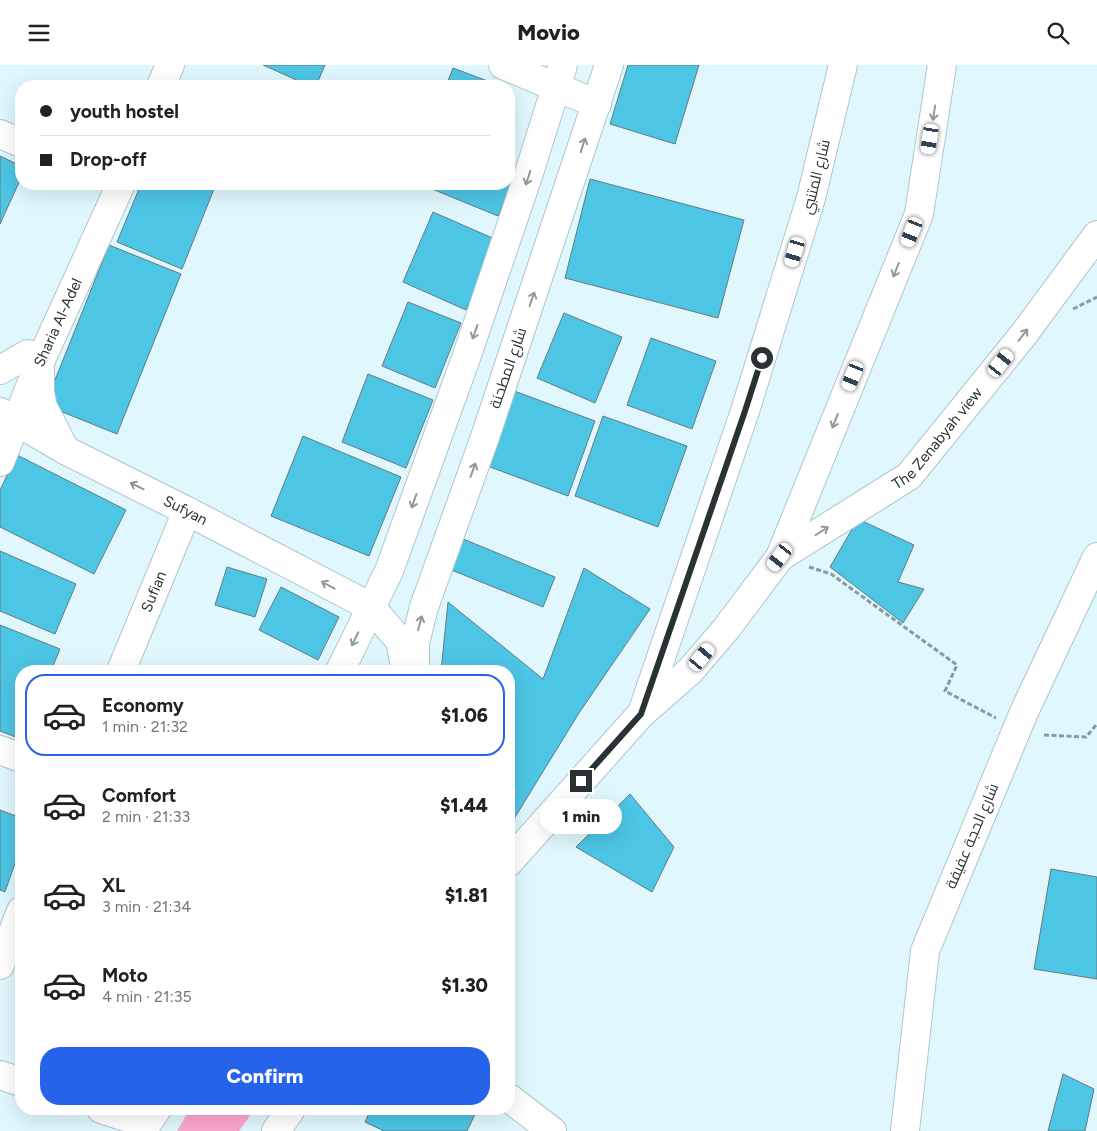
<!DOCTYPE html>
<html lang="en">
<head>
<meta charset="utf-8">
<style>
  body { margin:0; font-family:Figtree,Cairo,sans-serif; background:#f2f2f2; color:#202124; height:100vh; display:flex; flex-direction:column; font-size:19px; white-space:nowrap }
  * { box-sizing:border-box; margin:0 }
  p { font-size:16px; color:#757577 }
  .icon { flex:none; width:28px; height:28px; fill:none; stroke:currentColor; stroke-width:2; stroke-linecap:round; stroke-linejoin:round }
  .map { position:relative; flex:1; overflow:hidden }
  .details { position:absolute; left:15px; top:600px; width:500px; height:450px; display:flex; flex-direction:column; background:#fff; border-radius:20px; box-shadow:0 5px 20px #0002 }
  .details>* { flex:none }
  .top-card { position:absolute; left:15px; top:15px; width:500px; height:110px; border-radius:20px; box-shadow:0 5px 20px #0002; display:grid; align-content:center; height:110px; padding:0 25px; background:#fff }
  .end { position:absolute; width:22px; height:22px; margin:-11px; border:6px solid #283134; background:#fff; box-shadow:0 0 0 2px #fff }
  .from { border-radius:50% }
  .bubble { position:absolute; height:35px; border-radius:18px; background:#fff; box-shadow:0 5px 20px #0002; font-size:16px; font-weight:800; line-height:35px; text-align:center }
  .car { position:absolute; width:15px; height:30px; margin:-15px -8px; border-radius:6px; box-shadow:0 0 4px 1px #0007; background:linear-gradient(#fff 24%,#345 0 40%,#fff 0 76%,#345 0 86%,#fff 0) }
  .top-card b { display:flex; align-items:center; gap:18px; height:48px; font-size:19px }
  .top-card b+b { border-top:1px solid #e0e0e0 }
  .top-card i { width:12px; height:12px; background:#202124 }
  ul { padding:9px 0 0; list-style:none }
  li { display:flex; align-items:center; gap:15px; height:82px; margin:0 10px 8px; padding:0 15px; border:2px solid transparent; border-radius:20px }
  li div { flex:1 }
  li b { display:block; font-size:19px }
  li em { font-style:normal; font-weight:800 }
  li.on { border-color:#2563eb }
  li>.icon { width:45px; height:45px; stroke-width:1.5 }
  .cta { display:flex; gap:10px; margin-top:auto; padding:10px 25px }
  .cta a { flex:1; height:58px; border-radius:20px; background:#2563eb; color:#fff; font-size:20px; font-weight:800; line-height:58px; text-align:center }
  header { display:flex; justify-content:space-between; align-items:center; height:65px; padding:0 25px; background:#fff; font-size:22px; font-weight:800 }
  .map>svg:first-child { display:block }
</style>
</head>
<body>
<header><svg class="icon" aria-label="menu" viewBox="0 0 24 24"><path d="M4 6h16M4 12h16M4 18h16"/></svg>Movio<svg class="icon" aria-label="search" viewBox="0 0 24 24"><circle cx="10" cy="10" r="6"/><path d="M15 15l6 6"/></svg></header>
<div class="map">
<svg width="1097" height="1066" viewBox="0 0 1097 1066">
  <rect width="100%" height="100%" fill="#e0f7fe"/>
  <path fill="#fca7ce" d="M190 1044H255L239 1066H177Z"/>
  <path fill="#4dc5e5" stroke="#657a80" d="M263 0H325L316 21H310Z
    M628 0H699L675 79 610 59Z
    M453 3 493 18 491 21H446Z
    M0 91 21 101V113L0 159Z
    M509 101 517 105 498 151 420 119H509Z
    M590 114 744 155 718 253 565 213Z
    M141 119H216L182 204 117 177Z
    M433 147 497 175 466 245 403 217Z
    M109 180 181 209 117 369 45 340Z
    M408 237 461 258 435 323 382 301Z
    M564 248 622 272 595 338 537 313Z
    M651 273 716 296 692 364 627 340Z
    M368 309 433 335 406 403 342 377Z
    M509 324 595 356 568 431 482 399Z
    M603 351 687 381 658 462 575 431Z
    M303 371 401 412 369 491 271 451Z
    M17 390 126 445 94 509 0 462V425Z
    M858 454 914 480 898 517 924 524 903 558 830 502Z
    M461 473 555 512 543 542 449 504Z
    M0 486 76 519 55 569 0 546Z
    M227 502 267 514 255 552 215 540Z
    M584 503 650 544 579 648 509 762V606H441L448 537 543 614Z
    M281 522 339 552 318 595 259 565Z
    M0 560 60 584 51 606H21V674L0 666Z
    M630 729 674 782 652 827 576 782Z
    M0 745 21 753V781L5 827 0 825Z
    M1051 804 1097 812V914L1034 904Z
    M1063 1009 1094 1024 1085 1066H1048Z
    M371 1044H474L477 1045 467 1066H384L365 1057Z"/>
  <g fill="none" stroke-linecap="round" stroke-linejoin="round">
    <g stroke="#afc5cc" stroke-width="30">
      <g id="minor">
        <path d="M503 0 597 39"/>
        <path d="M161 21 170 0"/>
        <path d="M0 69 21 78"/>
        <path d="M40 304V328L43 342 65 385"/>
        <path d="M0 305 28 289"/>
        <path id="s1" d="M0 347 65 385 187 446 371 542 400 576 406 606"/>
        <path id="s2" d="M0 397 40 297 121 119"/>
        <path id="s3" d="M780 492 909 411 1024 269 1097 170"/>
        <path id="s4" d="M121 606 187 446"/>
        <path d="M642 648 745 346 811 133 843 0"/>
        <path d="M0 685 21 693"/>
        <path d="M509 797 641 649 690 606 726 564 780 492 919 149 942 0"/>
        <path d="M0 900 21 846"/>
        <path d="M0 1010 21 1017"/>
        <path d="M509 1033 552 1066"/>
        <path d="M101 1044 147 1059 157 1044"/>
        <path d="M905 1066 925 886 1024 647 1097 492"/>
      </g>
    </g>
    <g stroke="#afc5cc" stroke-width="30">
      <path id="major" d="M340 606 389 506 466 293 527 114 563 0
        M415 606V578L424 542 485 372 609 0
        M143 1066 153 1044
        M276 1066 291 1044"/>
    </g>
    <path stroke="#8a9aa0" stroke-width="3" stroke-dasharray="5 2.5" stroke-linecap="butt" d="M1073 244 1097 232
      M809 502 831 509 957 600 945 626 996 653
      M1044 670 1086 672 1097 659"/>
    <use href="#minor" stroke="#fff" stroke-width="28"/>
    <use href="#major" stroke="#fff" stroke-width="28"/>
  </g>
  <defs><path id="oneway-shaft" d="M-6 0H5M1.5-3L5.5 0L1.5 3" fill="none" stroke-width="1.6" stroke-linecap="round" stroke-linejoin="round" transform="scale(1.25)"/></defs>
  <g stroke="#94989a">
    <use href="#oneway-shaft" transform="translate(934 48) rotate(99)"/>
    <use href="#oneway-shaft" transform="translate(583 80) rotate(-72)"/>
    <use href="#oneway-shaft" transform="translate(528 113) rotate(108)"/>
    <use href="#oneway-shaft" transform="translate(896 205) rotate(112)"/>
    <use href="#oneway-shaft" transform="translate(532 234) rotate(-71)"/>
    <use href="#oneway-shaft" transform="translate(475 267) rotate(109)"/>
    <use href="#oneway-shaft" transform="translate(1023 270) rotate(-52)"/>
    <use href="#oneway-shaft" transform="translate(835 356) rotate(112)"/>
    <use href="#oneway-shaft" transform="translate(473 405) rotate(-70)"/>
    <use href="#oneway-shaft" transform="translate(137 421) rotate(-154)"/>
    <use href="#oneway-shaft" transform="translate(414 436) rotate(110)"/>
    <use href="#oneway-shaft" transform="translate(822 466) rotate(-32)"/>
    <use href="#oneway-shaft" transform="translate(328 520) rotate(-152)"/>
    <use href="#oneway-shaft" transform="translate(420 558) rotate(-76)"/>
    <use href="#oneway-shaft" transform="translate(355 574) rotate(116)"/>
  </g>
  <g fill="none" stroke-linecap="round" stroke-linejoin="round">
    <path stroke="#283134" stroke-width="6" d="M581 716 641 649 745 346 762 293"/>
  </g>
  <g text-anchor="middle" stroke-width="4" stroke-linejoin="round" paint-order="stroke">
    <g font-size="15" fill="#283134" stroke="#fff">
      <text transform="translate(816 112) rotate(-76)" y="5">شارع المتنبي</text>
      <text dy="5" stroke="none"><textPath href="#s2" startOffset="151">Sharia Al-Adel</textPath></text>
      <text transform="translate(508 303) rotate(-71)" y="5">شارع المطحنة</text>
      <text dy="5" stroke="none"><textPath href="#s3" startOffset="199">The Zenabyah view</textPath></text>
      <text dy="5" stroke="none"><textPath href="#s1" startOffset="210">Sufyan</textPath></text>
      <text dy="5" stroke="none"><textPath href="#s4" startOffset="86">Sufian</textPath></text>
      <text transform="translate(972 771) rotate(-67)" y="5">شارع الحجة عفيفة</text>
    </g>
  </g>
</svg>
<i class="end from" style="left:762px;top:293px"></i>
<i class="end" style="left:581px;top:716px"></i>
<div class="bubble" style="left:540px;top:734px;width:82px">1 min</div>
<i class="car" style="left:930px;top:74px;rotate:189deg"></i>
<i class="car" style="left:912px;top:167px;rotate:202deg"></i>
<i class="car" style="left:795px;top:187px;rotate:197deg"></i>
<i class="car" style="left:1001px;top:298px;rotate:39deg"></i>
<i class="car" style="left:853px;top:311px;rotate:202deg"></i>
<i class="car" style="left:780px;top:492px;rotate:217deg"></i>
<i class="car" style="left:702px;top:592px;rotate:40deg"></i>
<div class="top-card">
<b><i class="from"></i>youth hostel</b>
<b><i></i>Drop-off</b>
</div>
<section class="details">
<ul>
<li class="on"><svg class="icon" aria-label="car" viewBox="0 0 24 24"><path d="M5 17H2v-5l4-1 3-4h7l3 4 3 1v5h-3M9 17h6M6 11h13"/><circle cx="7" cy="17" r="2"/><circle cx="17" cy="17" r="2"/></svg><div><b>Economy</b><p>1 min · 21:32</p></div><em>$1.06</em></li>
<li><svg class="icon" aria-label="car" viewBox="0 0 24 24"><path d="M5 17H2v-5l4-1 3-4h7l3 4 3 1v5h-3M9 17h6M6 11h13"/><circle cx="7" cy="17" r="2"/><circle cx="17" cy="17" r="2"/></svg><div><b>Comfort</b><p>2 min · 21:33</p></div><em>$1.44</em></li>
<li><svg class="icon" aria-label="car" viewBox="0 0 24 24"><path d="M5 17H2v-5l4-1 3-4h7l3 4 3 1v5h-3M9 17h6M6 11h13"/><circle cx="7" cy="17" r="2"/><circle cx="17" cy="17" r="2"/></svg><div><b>XL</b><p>3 min · 21:34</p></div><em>$1.81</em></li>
<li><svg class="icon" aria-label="car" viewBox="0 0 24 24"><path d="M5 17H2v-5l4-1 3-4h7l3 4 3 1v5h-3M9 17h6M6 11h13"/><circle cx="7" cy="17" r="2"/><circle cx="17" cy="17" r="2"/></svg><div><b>Moto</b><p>4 min · 21:35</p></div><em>$1.30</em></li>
</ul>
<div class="cta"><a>Confirm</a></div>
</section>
</div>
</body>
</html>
